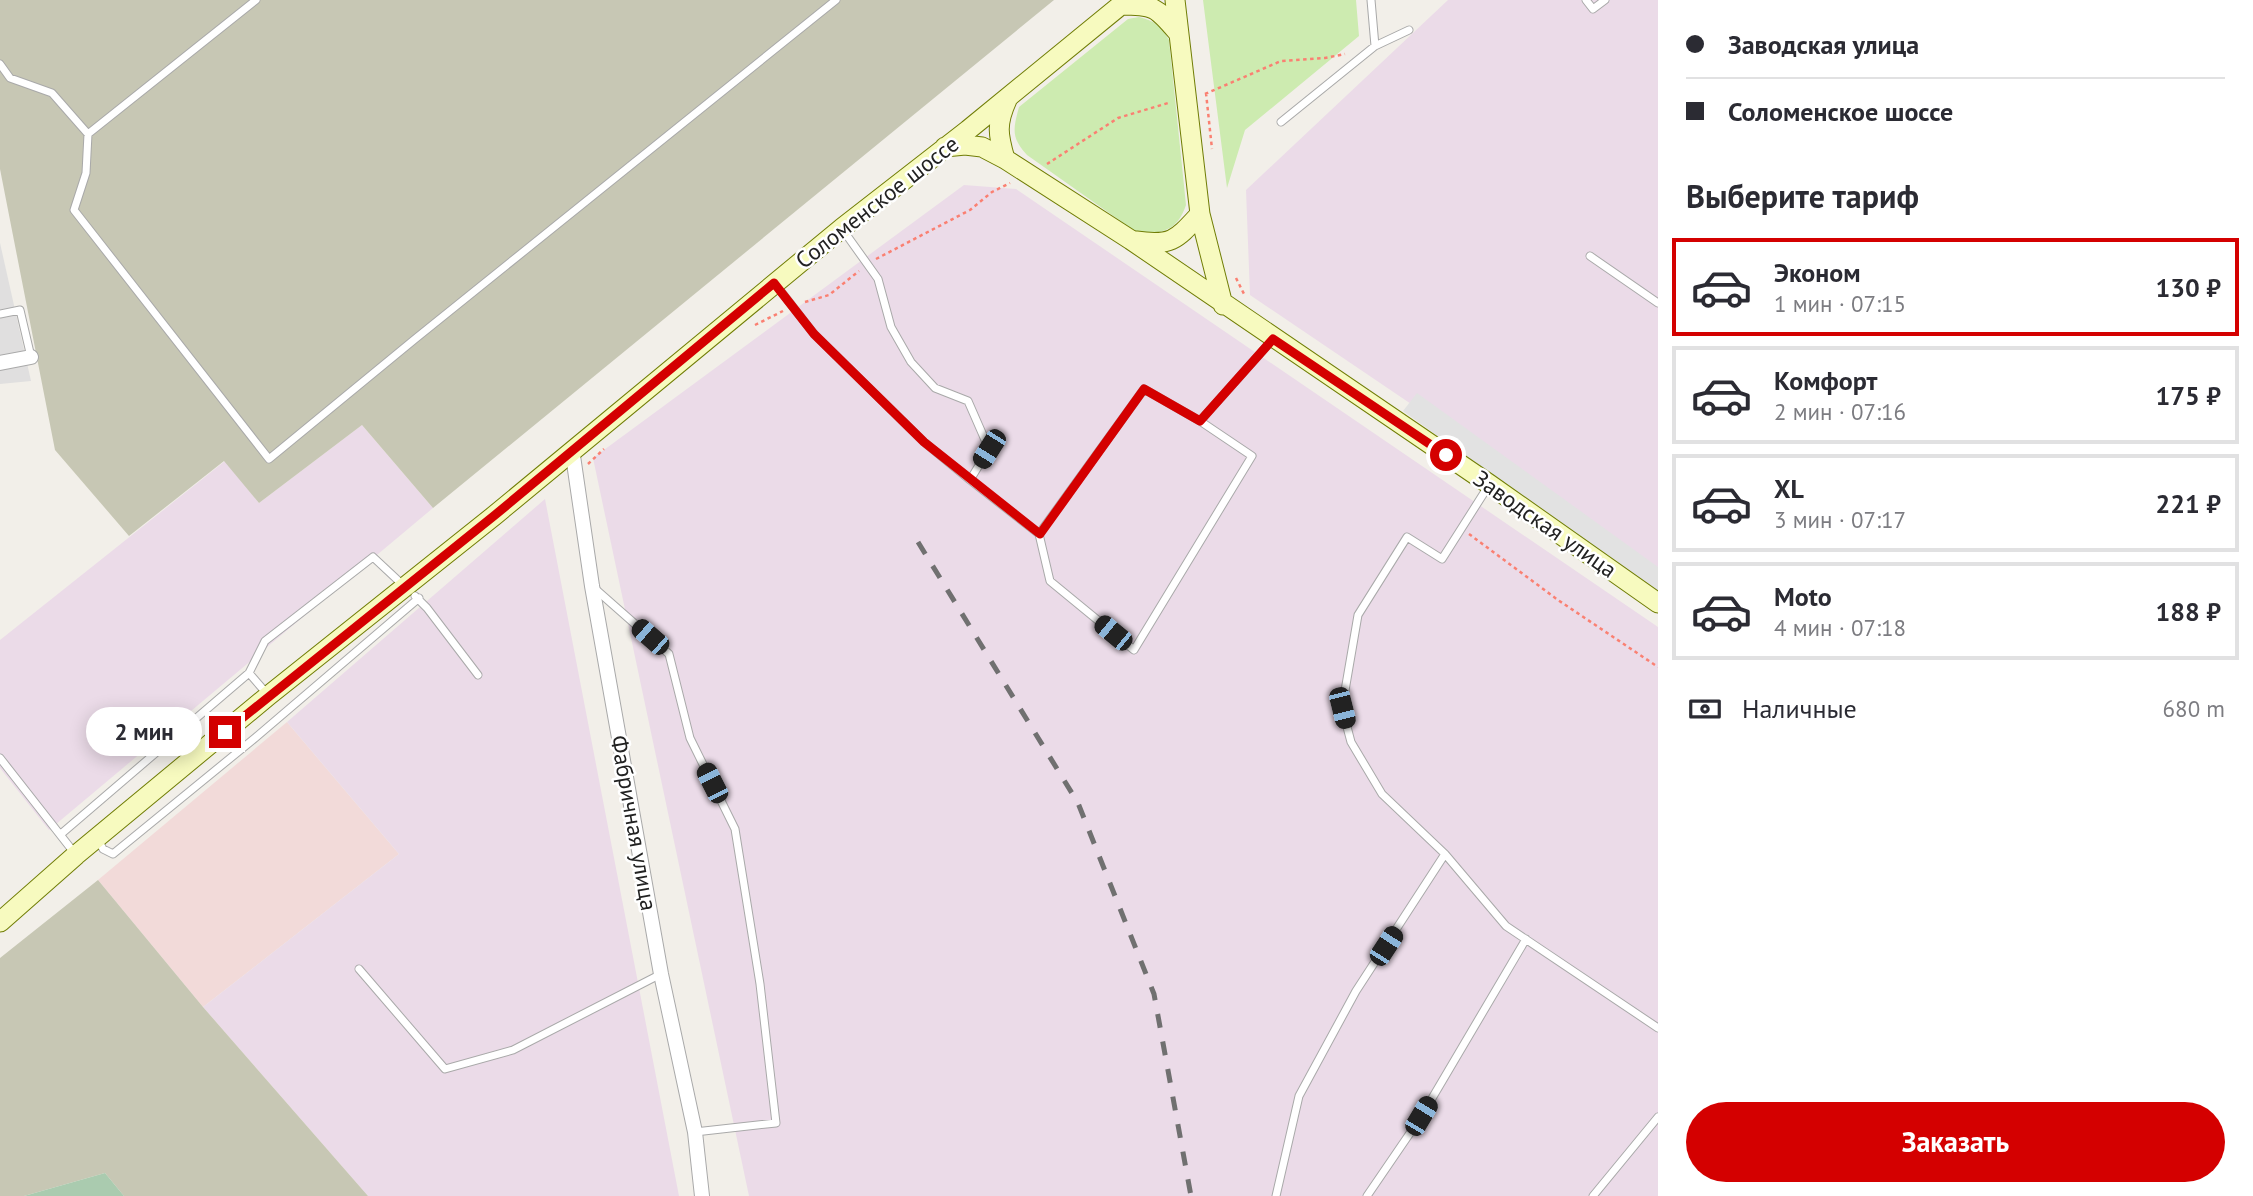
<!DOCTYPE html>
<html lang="ru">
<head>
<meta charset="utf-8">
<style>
  body { margin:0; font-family:"PT Sans",sans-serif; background:#f7f7f7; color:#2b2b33; height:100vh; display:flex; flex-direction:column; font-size:26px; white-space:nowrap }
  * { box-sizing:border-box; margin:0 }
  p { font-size:23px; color:#7c7c81 }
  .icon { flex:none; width:38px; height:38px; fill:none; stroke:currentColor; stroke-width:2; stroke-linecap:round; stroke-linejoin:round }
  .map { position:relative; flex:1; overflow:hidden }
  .side { display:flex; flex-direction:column; background:#fff; width:595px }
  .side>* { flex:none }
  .banner { display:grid; align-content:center; height:154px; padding:0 28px; background:#fff }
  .end { position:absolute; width:32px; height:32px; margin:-16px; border:9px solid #d40000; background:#fff; box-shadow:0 0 0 4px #fff }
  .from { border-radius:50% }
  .bubble { position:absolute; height:49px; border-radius:24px; background:#fff; box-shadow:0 4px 18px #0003; font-size:23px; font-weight:700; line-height:49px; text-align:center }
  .car { position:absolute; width:21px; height:42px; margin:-21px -10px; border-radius:9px; box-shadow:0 0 5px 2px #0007; background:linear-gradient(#222 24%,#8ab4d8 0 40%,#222 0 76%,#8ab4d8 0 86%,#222 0) }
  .banner b { display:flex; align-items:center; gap:24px; height:66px; font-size:26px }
  .banner b+b { border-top:2px solid #e1e1e2 }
  .banner i { width:18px; height:18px; background:#2b2b33 }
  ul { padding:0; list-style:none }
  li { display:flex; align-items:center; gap:21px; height:98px; margin:0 14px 10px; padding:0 14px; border:4px solid #e1e1e2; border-radius:0px }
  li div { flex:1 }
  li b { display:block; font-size:26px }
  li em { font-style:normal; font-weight:700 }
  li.selected { border-color:#d40000 }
  li>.icon { width:63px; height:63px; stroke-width:1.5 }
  h2 { padding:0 28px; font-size:32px; line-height:84px }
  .pay { display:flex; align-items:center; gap:18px; height:77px; padding:0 28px; font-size:26px }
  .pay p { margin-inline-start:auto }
  .cta { display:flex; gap:14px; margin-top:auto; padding:14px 28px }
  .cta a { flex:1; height:80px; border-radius:42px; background:#d40000; color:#fff; font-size:28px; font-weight:700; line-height:80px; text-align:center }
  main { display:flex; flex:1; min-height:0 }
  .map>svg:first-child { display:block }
</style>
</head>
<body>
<main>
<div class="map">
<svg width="1658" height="1196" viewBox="0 0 1658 1196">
  <rect width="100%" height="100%" fill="#f2efe9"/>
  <path fill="#e0dfdf" d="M0 243 31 381 0 384Z"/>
  <path fill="#f2dad9" d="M287 722 399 854 203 1007 98 880Z"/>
  <path fill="#ebdbe8" d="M1448 0H1658V571L1250 295 1246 190Z
    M964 185 1016 189 1658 627V1196H749L593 458Z
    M362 425 433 508 49 830 0 768V640L225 461 259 503Z
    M545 499 679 1196H368L203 1007 399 854 287 722Z"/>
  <path fill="#c7c7b4" d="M0 0H1054L433 508 362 425 259 503 224 461 129 536 55 450 0 169Z
    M98 880 203 1007 368 1196H124L105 1173 24 1196H0V958Z"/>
  <path fill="#cdebb0" d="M1203 0H1356L1359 36 1245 130 1227 188Z
    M1139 17C1154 21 1162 26 1169 40L1186 205C1177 232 1161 234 1136 232L1027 155C1011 138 1013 129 1019 107L1128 19Z"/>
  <path fill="#aacbaf" d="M105 1173 124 1196H24Z"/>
  <path fill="#e2e2e2" d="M1417 393 1658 567V595L1403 411Z"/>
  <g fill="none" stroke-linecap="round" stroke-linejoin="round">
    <g stroke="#a9a9a9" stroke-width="9">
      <path id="lane" d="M1371 0 1375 46
        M1586 0 1593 9 1605 0
        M0 64 10 78 52 93 88 134 256 0
        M1281 122 1375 46 1409 30
        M88 134 86 173 74 210 269 459 415 339 836 0
        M843 230 878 279 891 327 911 362 935 388 968 401 989 449 970 480 1039 534
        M1590 256 1658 303
        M776 285 814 334 924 442 970 480
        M0 314 20 310 31 357
        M1200 421 1144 389 1039 534 1050 581 1134 650 1252 456 1200 421 1273 339
        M1489 485 1442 559 1407 537 1358 615 1342 708 1351 742 1382 794 1445 854 1506 926 1658 1028
        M593 587 669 654 690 738 735 829 760 984 776 1123 695 1132
        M415 596 427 608 478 675
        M249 673 265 641 373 557 404 586
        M0 758 76 855
        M61 834 249 673 268 695
        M98 839 103 849 113 854 255 738 419 598
        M359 969 445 1069 513 1050 661 974
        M1276 1196 1299 1096 1356 991 1445 854
        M1367 1196 1421 1117 1526 939
        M1593 1196 1658 1117"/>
    </g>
    <g stroke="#a9a9a9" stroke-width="16">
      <path id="street" d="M0 363 31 357
        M572 449 592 586 661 974 695 1132 702 1196"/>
    </g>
    <g stroke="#707d05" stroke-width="21">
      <path id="secondary" d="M1175 0 1200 214 1223 305
        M1121 5C1156 5 1157 8 1179 34
        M945 147 965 145 982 147 1005 159 1131 240 1489 484 1658 603
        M1005 159C998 135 996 124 1007 100
        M1136 241C1172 246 1176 240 1200 214
        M0 922 76 855 268 696 495 515 842 228 968 130 1127 0"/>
    </g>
    <path stroke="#fa8072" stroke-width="2.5" stroke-dasharray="3.5 3.5" stroke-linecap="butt" d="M1206 93 1212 149
      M1205 94 1281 61 1325 58 1345 54
      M1047 164 1118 118 1168 103
      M876 259 970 210 992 192 1010 183
      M1236 278 1244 294
      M805 302 829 295 859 271
      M755 325 783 311
      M588 464 604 449
      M1469 534 1558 600 1658 667"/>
    <use href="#lane" stroke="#fff" stroke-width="7"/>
    <use href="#street" stroke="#fff" stroke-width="14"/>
    <use href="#secondary" stroke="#f7fabf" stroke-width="19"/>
    <path stroke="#707070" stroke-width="5" stroke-dasharray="14 14" stroke-linecap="butt" d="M918 542 1078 803 1154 994 1191 1196"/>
  </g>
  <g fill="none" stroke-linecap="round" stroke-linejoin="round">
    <path stroke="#d40000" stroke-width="9" d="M225 732 495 515 774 283 814 334 924 442 1040 534 1144 389 1200 421 1273 339 1446 455"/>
  </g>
  <g text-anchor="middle" stroke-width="5" stroke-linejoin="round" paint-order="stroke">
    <g font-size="23" fill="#222" stroke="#fff">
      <text transform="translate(877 202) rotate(-38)" y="8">Соломенское шоссе</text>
      <text transform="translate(1545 524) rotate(35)" y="8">Заводская улица</text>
      <text transform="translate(634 823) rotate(80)" y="8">Фабричная улица</text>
    </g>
  </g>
</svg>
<i class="end from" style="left:1446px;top:455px"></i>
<i class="end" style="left:225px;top:732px"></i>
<div class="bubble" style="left:86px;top:707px;width:116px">2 мин</div>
<i class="car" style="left:989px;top:449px;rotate:212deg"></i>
<i class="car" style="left:1113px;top:633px;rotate:309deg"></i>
<i class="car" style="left:650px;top:637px;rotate:311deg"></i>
<i class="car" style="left:1342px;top:708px;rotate:166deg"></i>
<i class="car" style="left:712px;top:783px;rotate:333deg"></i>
<i class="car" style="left:1386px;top:946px;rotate:33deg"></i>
<i class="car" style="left:1421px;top:1116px;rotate:31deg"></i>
</div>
<section class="side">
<div class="banner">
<b><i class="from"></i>Заводская улица</b>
<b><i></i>Соломенское шоссе</b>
</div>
<h2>Выберите тариф</h2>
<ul>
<li class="selected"><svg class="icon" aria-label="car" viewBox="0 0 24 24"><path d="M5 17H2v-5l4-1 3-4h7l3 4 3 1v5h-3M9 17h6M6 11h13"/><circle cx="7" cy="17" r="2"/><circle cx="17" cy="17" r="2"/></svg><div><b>Эконом</b><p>1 мин · 07:15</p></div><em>130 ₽</em></li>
<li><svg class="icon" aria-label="car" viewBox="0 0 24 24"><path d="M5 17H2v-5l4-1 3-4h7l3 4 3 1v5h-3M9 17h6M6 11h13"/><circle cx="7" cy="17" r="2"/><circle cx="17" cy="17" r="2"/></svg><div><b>Комфорт</b><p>2 мин · 07:16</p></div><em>175 ₽</em></li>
<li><svg class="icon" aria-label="car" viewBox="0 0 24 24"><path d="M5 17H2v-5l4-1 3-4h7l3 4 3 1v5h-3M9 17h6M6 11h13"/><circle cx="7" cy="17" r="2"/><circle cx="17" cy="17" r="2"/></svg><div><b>XL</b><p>3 мин · 07:17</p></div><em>221 ₽</em></li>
<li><svg class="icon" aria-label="car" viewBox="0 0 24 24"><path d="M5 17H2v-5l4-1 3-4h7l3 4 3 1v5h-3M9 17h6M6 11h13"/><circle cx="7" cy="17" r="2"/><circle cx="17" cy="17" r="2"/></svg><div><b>Moto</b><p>4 мин · 07:18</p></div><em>188 ₽</em></li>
</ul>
<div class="pay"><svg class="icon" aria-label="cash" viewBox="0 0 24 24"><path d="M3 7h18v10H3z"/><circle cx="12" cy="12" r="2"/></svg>Наличные<p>680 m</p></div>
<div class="cta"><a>Заказать</a></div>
</section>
</main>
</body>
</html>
